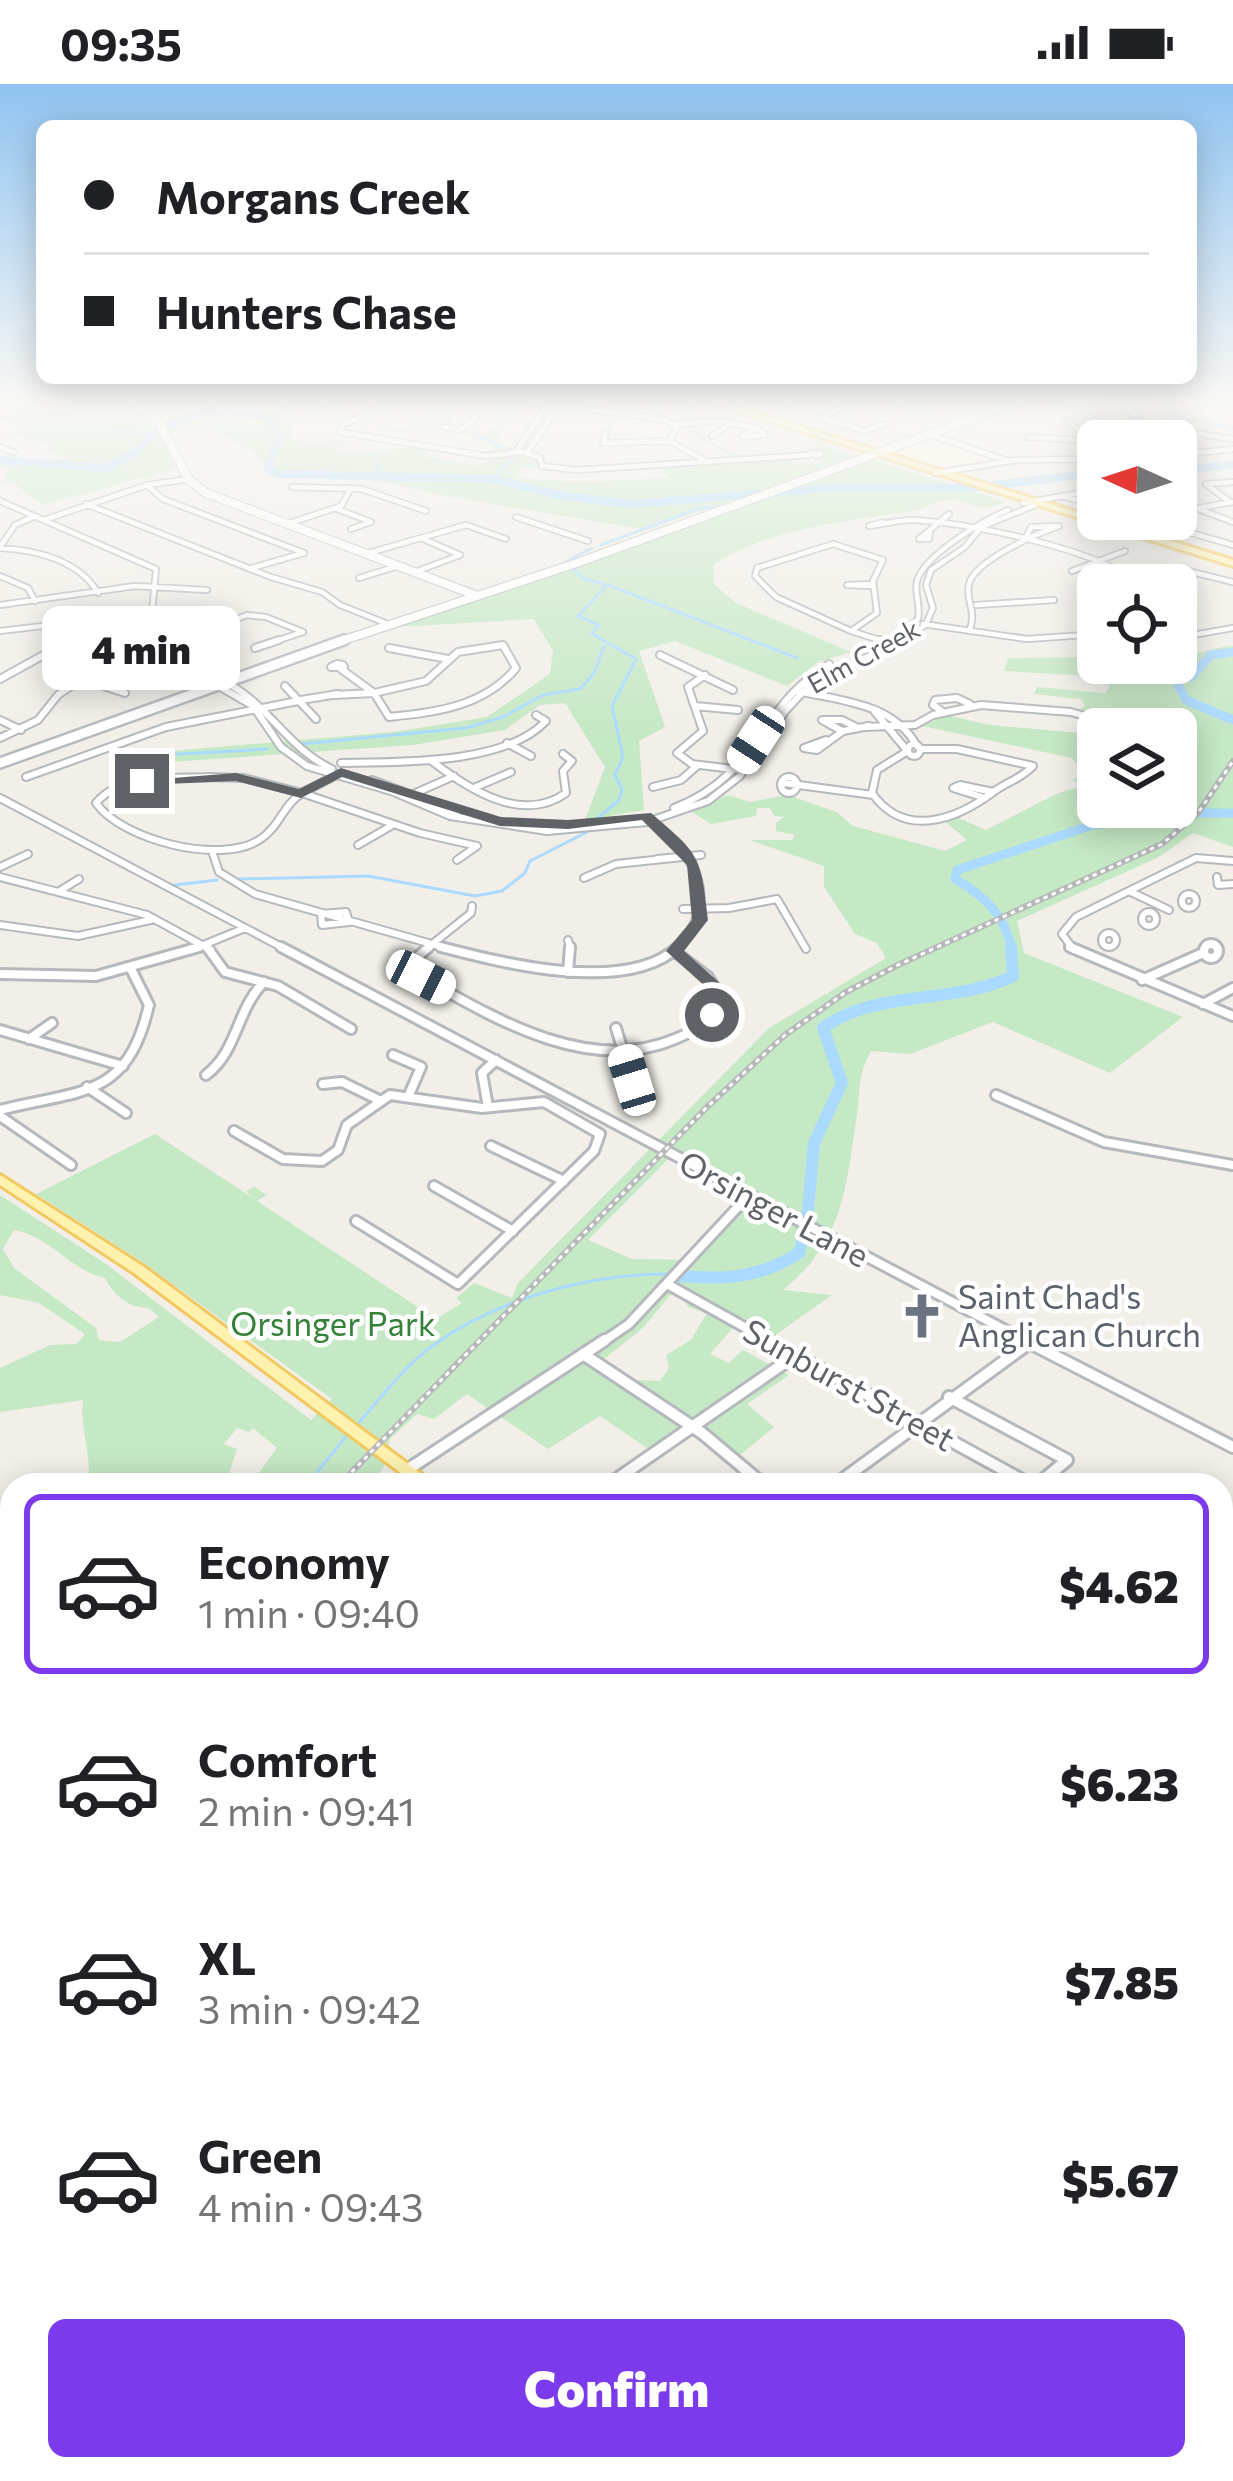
<!DOCTYPE html>
<html lang="en">
<head>
<meta charset="utf-8">
<style>
  body { margin:0; font-family:Commissioner,sans-serif; background:#f6f6f6; color:#202124; height:100vh; display:flex; flex-direction:column; font-size:45px; white-space:nowrap }
  * { box-sizing:border-box; margin:0 }
  p { font-size:39px; color:#757577 }
  .icon { flex:none; width:66px; height:66px; fill:none; stroke:currentColor; stroke-width:2; stroke-linecap:round; stroke-linejoin:round }
  .map { position:relative; flex:1; overflow:hidden }
  .details { position:absolute; left:0px; top:1389px; width:1233px; height:1008px; display:flex; flex-direction:column; background:#fff; border-radius:36px 36px 0 0; box-shadow:0 6px 30px #0003 }
  .details>* { flex:none }
  .guide { position:absolute; left:36px; top:36px; width:1161px; height:264px; border-radius:18px; box-shadow:0 6px 30px #0003; display:grid; align-content:center; height:264px; padding:0 48px; background:#fff }
  .needle { width:78px; rotate:273deg }
  .controls { position:absolute; left:1077px; top:336px; display:grid; gap:24px }
  .controls a { display:grid; place-items:center; width:120px; height:120px; border-radius:18px; background:#fff; box-shadow:0 6px 30px #0003; font-size:60px }
  .end { position:absolute; width:54px; height:54px; margin:-27px; border:15px solid #5f6368; background:#fff; box-shadow:0 0 0 6px #fff }
  .from { border-radius:50% }
  .bubble { position:absolute; height:84px; border-radius:18px; background:#fff; box-shadow:0 6px 30px #0003; font-size:39px; font-weight:800; line-height:84px; text-align:center }
  .car { position:absolute; width:36px; height:72px; margin:-36px -18px; border-radius:15px; box-shadow:0 0 9px 3px #0007; background:linear-gradient(#fff 24%,#345 0 40%,#fff 0 76%,#345 0 86%,#fff 0) }
  .guide b { display:flex; align-items:center; gap:42px; height:114px; font-size:45px }
  .guide b+b { border-top:3px solid #e0e0e0 }
  .guide i { width:30px; height:30px; background:#202124 }
  ul { padding:21px 0 0; list-style:none }
  li { display:flex; align-items:center; gap:36px; height:180px; margin:0 24px 18px; padding:0 24px; border:6px solid transparent; border-radius:18px }
  li div { flex:1 }
  li b { display:block; font-size:45px }
  li em { font-style:normal; font-weight:800 }
  li.active { border-color:#7c3aed }
  li>.icon { width:108px; height:108px; stroke-width:1.5 }
  .action { display:flex; gap:24px; margin-top:auto; padding:24px 48px }
  .action a { flex:1; height:138px; border-radius:18px; background:#7c3aed; color:#fff; font-size:48px; font-weight:800; line-height:138px; text-align:center }
  .status { display:flex; justify-content:space-between; align-items:center; height:84px; padding:0 60px; background:#fff; direction:ltr }
  .status svg { height:33px; fill:currentColor }
  .map>svg:first-child { display:block }
</style>
</head>
<body>
<div class="status"><b>09:35</b><svg viewBox="0 0 49 12"><path d="M0 12V9h3v3zM5 12V6h3v6zM10 12V3h3v9zM15 12V0h3v12zM26 1h20v11H26zM47 4h2v5h-2z"/></svg></div>
<div class="map">
<svg width="1233" height="2397" viewBox="0 0 1233 2397">
  <rect width="100%" height="100%" fill="#f1efe8"/>
  <path fill="#fef7e0" d="M931 352 1002 377 935 387 889 370Z"/>
  <path fill="#e1ded6" d="M1221 1608 1233 1615V1991L1221 1982Z"/>
  <path fill="#c5e8c5" fill-rule="evenodd" d="M0 316H30L39 327 80 323 75 316H128L160 346 175 385 43 421 12 398 0 399 8 395 4 388 13 385 0 383V374L68 376 48 366 53 362 12 350 25 345 0 333 19 331V326Z
    M183 316 196 326 250 316 244 321 298 335 288 355 313 359 351 355 333 366C367 371 397 361 432 365L423 372 481 382 493 375 494 366C472 327 407 358 377 344L412 341 426 330 453 332 449 341 485 351 498 340 504 321 520 320 497 353 503 361 519 363 543 317 572 316 555 328 533 368 550 382 546 386 522 384 516 394 580 398 668 394 659 381 734 374 690 349 676 329 679 321 687 323C686 345 729 371 750 374 762 377 778 373 789 372L792 380 820 379 816 357 853 373 646 446 435 410 364 393 272 391 253 367 209 344 173 347 140 317Z
    M873 376 1006 418C975 432 970 414 944 416 935 417 926 424 918 426 850 438 772 442 713 481L714 500 736 519 851 568 818 578 787 602 675 557 639 567 665 643 639 657 644 726 585 736 605 683 565 619 540 621 505 646 413 661 141 680 124 671 394 648 487 633 550 590 553 567 534 535 395 543Z
    M1087 562 1098 563V579H1176V574C1197 571 1211 563 1233 562V763L1193 749 1157 774 1017 837 1024 869 1183 933 1110 989 993 938 910 970 871 967C857 993 861 1003 857 1030 846 1103 844 1157 783 1206L832 1211 774 1252 742 1233 710 1270 729 1279 743 1266 789 1291 747 1320 774 1343 739 1372 693 1337 647 1364 600 1332 548 1365 467 1310 434 1335 417 1330 390 1355 383 1385 367 1401H250L277 1364 253 1344 249 1348 237 1344 224 1360 237 1365 225 1401H87C94 1375 79 1346 83 1316L0 1328V1284L50 1261 77 1260 85 1250 39 1219 0 1211V1111L106 1180 311 1336 332 1315 139 1176 36 1110 155 1050 253 1114 246 1107 254 1103 267 1111 257 1117 436 1235 462 1219 456 1214 474 1199 512 1214 518 1199 769 944 886 874 877 859 855 850 824 803V782L750 756H792L795 751 776 747V739L784 733 774 732 770 724H757L756 732 711 740 692 728 727 711 750 718 787 711 837 728 853 742 945 767 967 756 944 737 954 732 986 746 1056 710 1083 702 1073 696 1083 688 1072 674 922 642 946 631 990 641 1080 649 1081 657 1098 661V723H1176L1180 672 1176 645 1121 640 1077 628 1085 621 1080 615 1034 610 1037 603 1106 609 1110 600 1102 593 1004 587 1008 574 1082 573 1089 571ZM676 1067 754 1109 693 1176 632 1175 588 1156ZM14 1146C50 1152 71 1187 105 1194 115 1212 128 1224 149 1224L159 1233 120 1258 99 1256 96 1244 14 1184 3 1165ZM670 1211H681L688 1223 707 1229 691 1256 666 1271 669 1284 660 1297 614 1295 595 1282 643 1244Z"/>
  <g fill="none" stroke-linecap="round" stroke-linejoin="round">
    <path stroke="#aadaff" stroke-width="3" d="M1051 316 1088 327 1125 357
      M1164 316 1176 332 1233 344
      M201 329 226 316
      M0 334 52 336
      M114 346 148 351
      M468 348 512 367
      M373 374 381 392
      M493 395 516 370
      M601 461 697 425 725 422
      M567 477 592 464
      M574 485 583 494 607 501 578 532 599 541 592 550 636 575 612 622 623 673 615 691 622 706 619 716 598 734
      M608 501 797 574
      M301 660 466 644 503 633 543 611 580 605 594 589 604 562
      M146 672 267 665
      M239 795 368 792 475 812 502 807 525 789 530 777 587 748
      M175 801 217 796
      M354 1344C379 1317 401 1285 431 1263 495 1215 589 1190 668 1190
      M307 1401 347 1351
      M0 1589 12 1581"/>
    <path stroke="#aadaff" stroke-width="4.5" d="M0 2093 12 2118
      M0 2228 12 2206"/>
    <path stroke="#aadaff" stroke-width="8" d="M166 343 201 329 269 332 280 353 267 384 278 390 493 395 562 412 634 420 829 404H970L1098 389
      M0 376 106 384 133 370 159 345
      M1176 386 1233 381"/>
    <path stroke="#aadaff" stroke-width="9" d="M1233 568 1211 571 1191 593 1173 591 1186 616 1233 636
      M1012 866C1005 831 985 812 955 795L957 786 1093 741 1169 729H1233"/>
    <path stroke="#aadaff" stroke-width="12" d="M807 1138 814 1059 842 999 823 944C879 904 952 922 1013 892L1011 863
      M681 1192C726 1196 760 1194 799 1169L805 1146"/>
    <g stroke="#b5b8bc" stroke-width="8">
      <path id="street-far4" d="M276 316 303 324 336 316
        M397 316 343 341 340 348 486 372 522 368 540 374 542 382 577 386 809 371
        M522 316 666 336 677 344 669 357 703 375
        M891 316 928 326
        M1120 316 1162 357
        M713 319 744 316
        M1200 321 1233 318
        M775 322 792 316
        M651 333 661 320 658 316
        M819 334 865 347 885 340
        M819 334 862 316
        M1067 336 1098 362
        M675 340 722 337 757 344
        M1143 341 1233 355
        M444 343 460 346 476 334 457 316
        M757 344 765 351 742 353 743 351Z
        M606 348 603 359 669 357
        M928 350 1008 377
        M712 352 732 338
        M1028 353 1093 357
        M0 363 14 368
        M516 368 547 320
        M527 369 560 320
        M810 369 821 370 816 372Z
        M1176 371 1233 365
        M936 389 1017 376 1098 375
        M1206 400 1230 418
        M1206 400 1233 398
        M147 401 163 415 304 469
        M292 403 362 405 426 427
        M1063 412 1098 422
        M0 417 156 485 151 540 158 559
        M1023 419 1098 406
        M86 420 271 493 322 508 340 521 388 540
        M1193 423 1233 438
        M337 425 371 438
        M1176 428 1233 418
        M516 433 588 457
        M1143 435 1233 461
        M44 436 147 401 188 395
        M883 438 869 442C884 440 901 435 916 436 973 440 1098 465 1141 501
        M287 440 341 422 351 404
        M351 445 371 438
        M930 448 929 455H919L949 430
        M421 454 460 471
        M833 460 883 476 873 497 877 529 851 547 776 513 755 492 757 484Z
        M0 463 15 441 33 433
        M0 464C36 466 79 476 98 509
        M365 470 466 441 506 455
        M252 484 304 469
        M1072 487 1125 467
        M415 488 460 471
        M1128 488 1180 485 1233 498
        M0 492 28 504 35 517
        M359 494 398 482
        M873 500 847 501 873 502
        M0 521 135 502 207 506
        M976 521 1054 516
        M923 540 1027 555 1098 550
        M0 547 153 529
        M851 547 889 559
        M969 547C978 528 965 518 969 500 974 477 1038 449 1059 442L1031 443 1025 456
        M900 552 918 535C921 522 914 509 917 497 924 471 984 436 1008 426
        M1176 554 1233 544
        M157 557 209 546 247 531 266 533 303 548
        M74 559 77 538
        M270 559 303 548
        M903 559 926 540 933 524 926 501 931 486 965 463 981 443 1035 421"/>
    </g>
    <g stroke="#b5b8bc" stroke-width="10">
      <path id="street-far3" d="M156 556 179 579 253 622 281 663 307 682 391 707 450 732 547 747 647 738 708 717 740 692 786 626 814 596 908 556
        M879 556 896 561
        M157 557 162 556
        M503 561 516 584C484 623 436 628 389 633L374 609 426 597 458 568Z
        M255 564 279 556
        M389 564 448 575
        M660 571 733 606
        M337 580 343 581 344 583H331Z
        M341 585 374 609
        M705 591 688 603 703 647 677 669 692 680 741 686
        M0 595 49 568 75 563
        M82 595 125 609
        M229 600C270 623 289 665 332 685
        M285 602 316 635
        M798 607C842 617 893 619 917 662
        M333 611 374 609
        M301 616 338 610
        M695 622 738 626
        M875 628 905 664
        M943 628 933 621 935 616 957 614 970 620
        M0 636 21 646
        M865 643 915 641 933 631 981 621 1071 628 1124 644
        M842 647 822 636H842L856 643
        M0 654 38 636 58 611 87 591 89 580 74 556
        M826 656 804 664 817 666 843 647 869 642
        M507 659 531 672
        M908 666a6 6 0 1 1 12 0a6 6 0 1 1-12 0Z
        M906 668 877 686 872 709C904 755 955 736 992 709 1006 698 1021 695 1033 682L957 665H922
        M433 678C470 706 523 740 566 709L563 687 572 677 563 670
        M341 679C399 678 505 681 546 637L536 631
        M781 701a8 8 0 1 1 16 0a8 8 0 1 1-16 0Z
        M26 693 166 643 303 616
        M209 693 244 694 302 709C282 722 280 743 259 756 220 781 122 756 96 719 121 689 174 695 209 693Z
        M372 696 457 728
        M784 699 873 711
        M476 703 511 688
        M653 703 681 696 698 681
        M302 709 420 749 477 762
        M302 709 338 690
        M411 711 454 692
        M0 714 287 866
        M985 714 953 704 960 701 993 708
        M674 724C761 690 757 623 829 580
        M650 735C697 775 723 815 675 866
        M358 761 391 742
        M212 767 219 788 255 810 453 866
        M457 776 477 762
        M0 783 28 770
        M0 793 147 831 211 866
        M1217 793 1218 801 1233 800
        M584 794 616 780 701 771 657 775
        M58 808 79 795
        M1131 808 1169 826
        M1182 817a7 7 0 1 1 14 0a7 7 0 1 1-14 0Z
        M683 825 729 824 777 815 806 865
        M346 828 349 838 322 841 321 830Z
        M1142 835a7 7 0 1 1 14 0a7 7 0 1 1-14 0Z
        M0 841 78 852 155 835
        M1102 856a7 7 0 1 1 14 0a7 7 0 1 1-14 0Z
        M568 856 571 866
        M191 866 245 844
        M425 866 471 829 472 822
        M1074 866 1062 850 1076 833 1196 774 1233 777"/>
    </g>
    <g stroke="#b5b8bc" stroke-width="14">
      <path id="street-far2" d="M1204 867a7 7 0 1 1 14 0a7 7 0 1 1-14 0Z
        M207 863 225 888 278 902 351 945
        M281 863 1030 1259
        M429 863 416 874 415 887 430 898C502 939 592 990 675 955 698 946 713 934 718 910L708 893 674 867
        M441 863C502 879 626 911 678 863
        M1070 863 1233 932
        M568 888 570 863
        M0 890 96 892 199 863
        M1142 896 1203 869
        M1203 920 1233 904
        M616 944 632 996
        M0 946 123 982
        M29 955 52 939
        M393 971 421 983 408 1013
        M206 991C238 967 236 926 264 898
        M323 1000 342 998 379 1016
        M87 1003 126 1029
        M996 1011 1104 1058 1233 1081
        M488 1023 482 989 496 976
        M0 1026C81 1005 127 1016 149 921L132 887
        M0 1032 71 1081
        M234 1047 283 1075 322 1077 338 1066 347 1041 390 1011 482 1024 544 1018 600 1050 594 1067 458 1200 356 1137
        M491 1062 564 1097
        M434 1102 513 1147
        M667 1200 773 1259
        M601 1259 629 1240 749 1111"/>
    </g>
    <g stroke="#b5b8bc" stroke-width="16">
      <path id="street-far1" d="M768 1256 1031 1401
        M1024 1256 1233 1363
        M583 1270 702 1349 764 1401
        M949 1313 1067 1376 1037 1401
        M407 1386 605 1256
        M608 1401 796 1271
        M835 1401 1029 1259"/>
    </g>
    <g stroke="#b5b8bc" stroke-width="20">
      <path id="street" d="M658 2385 660 2397
        M689 2385 691 2397"/>
    </g>
    <g stroke="#b6babf" stroke-width="10">
      <path id="secondary-far3" d="M134 316 160 340 188 395 206 409 475 511
        M335 559 577 479 1023 316"/>
    </g>
    <g stroke="#b6babf" stroke-width="14">
      <path id="secondary-far2" d="M0 679 344 556"/>
    </g>
    <g stroke="#b6babf" stroke-width="22">
      <path id="secondary-far1" d="M1221 1473 1233 1462"/>
    </g>
    <g stroke="#b6babf" stroke-width="26">
      <path id="secondary" d="M0 2163 12 2162
        M0 2182 12 2181"/>
    </g>
    <g stroke="#f2c960" stroke-width="6">
      <path id="primary" d="M679 316H692L715 324 711 326Z
        M701 316H713L1233 476V482Z
        M0 1091 144 1183 436 1401H417L134 1189 0 1101Z
        M1221 2003 1233 2009V2031L1221 2025Z"/>
    </g>
    <use href="#street-far4" stroke="#fff" stroke-width="4.5"/>
    <use href="#street-far3" stroke="#fff" stroke-width="6"/>
    <use href="#street-far2" stroke="#fff" stroke-width="8"/>
    <use href="#street-far1" stroke="#fff" stroke-width="10"/>
    <use href="#street" stroke="#fff" stroke-width="14"/>
    <use href="#secondary-far3" stroke="#fff" stroke-width="8"/>
    <use href="#secondary-far2" stroke="#fff" stroke-width="9"/>
    <use href="#secondary-far1" stroke="#fff" stroke-width="16"/>
    <use href="#secondary" stroke="#fff" stroke-width="20"/>
    <use href="#primary" fill="#fff2af" fill-rule="evenodd"/>
    <g stroke="#b6b7b8" stroke-width="6">
      <path id="rail" d="M339 1401 707 1023 785 951 846 908 898 881 1162 760 1198 729 1233 677
        M0 1647 12 1639"/>
    </g>
    <use href="#rail" stroke="#fff" stroke-width="3" stroke-dasharray="4.5" stroke-linecap="butt"/>
  </g>
  <linearGradient id="sky" x2="0" y2="1"><stop stop-color="#8fc3f1"/><stop offset="0.48" stop-color="#f9f8f5"/><stop offset="1" stop-color="#f9f8f5" stop-opacity="0"/></linearGradient>
  <rect width="1233" height="652" fill="url(#sky)"/>
  <path fill="#5f6368" d="M341 684 501 733 568 736 651 729C700 771 701 771 708 836L684 867 721 900 727 915 720 931 706 935 711 915 708 905 666 867 692 836 687 781 642 736 568 745 500 742 342 693 301 714 236 697 142 701 135 697 236 689 299 705Z"/>
  <defs>
    <g id="church-bare" transform="scale(3.6)"><path d="M-1.2-6h2.4v3.5h3.3v2.4h-3.3V6h-2.4V-.1h-3.3v-2.4h3.3Z" fill="#6b7280" stroke="#fff" stroke-width="2.5" paint-order="stroke"/></g>
  </defs>
  <g fill-rule="evenodd">
    <use href="#church-bare" x="922" y="1232"/>
  </g>
  <g text-anchor="middle" stroke-width="9" stroke-linejoin="round" paint-order="stroke">
    <g font-size="27" fill="#5f6368" stroke="#fff">
      <text transform="translate(864 573) rotate(-29)" y="9">Elm Creek</text>
    </g>
    <g font-size="33" fill="#5f6368" stroke="#fff">
      <text transform="translate(774 1125) rotate(28)" y="12">Orsinger Lane</text>
      <text transform="translate(849 1301) rotate(29)" y="12">Sunburst Street</text>
    </g>
    <g font-size="33" fill="#5b616d" stroke="#fff" text-anchor="start">
      <text x="958" y="1225">Saint Chad's<tspan x="958" dy="38">Anglican Church</tspan></text>
    </g>
    <g font-size="33" fill="#348238" stroke="#fff">
      <text x="333" y="1252">Orsinger Park</text>
    </g>
  </g>
</svg>
<div class="controls">
<a><svg class="needle" viewBox="-14 -14 28 28"><path d="M0-13l5 13h-10z" fill="#e53935"/><path d="M0 13l5-13h-10z" fill="#757577"/></svg></a>
<a><svg class="icon" aria-label="locate" viewBox="0 0 24 24"><circle cx="12" cy="12" r="6"/><path d="M12 2v4M12 18v4M2 12h4M18 12h4"/></svg></a>
<a><svg class="icon" aria-label="layers" viewBox="0 0 24 24"><path d="M12 4l9 5-9 5-9-5zM3 14l9 5 9-5"/></svg></a>
</div>
<i class="end from" style="left:712px;top:931px"></i>
<i class="end" style="left:142px;top:697px"></i>
<div class="bubble" style="left:42px;top:522px;width:198px">4 min</div>
<i class="car" style="left:756px;top:656px;rotate:213deg"></i>
<i class="car" style="left:421px;top:893px;rotate:117deg"></i>
<i class="car" style="left:632px;top:996px;rotate:343deg"></i>
<div class="guide">
<b><i class="from"></i>Morgans Creek</b>
<b><i></i>Hunters Chase</b>
</div>
<section class="details">
<ul>
<li class="active"><svg class="icon" aria-label="car" viewBox="0 0 24 24"><path d="M5 17H2v-5l4-1 3-4h7l3 4 3 1v5h-3M9 17h6M6 11h13"/><circle cx="7" cy="17" r="2"/><circle cx="17" cy="17" r="2"/></svg><div><b>Economy</b><p>1 min · 09:40</p></div><em>$4.62</em></li>
<li><svg class="icon" aria-label="car" viewBox="0 0 24 24"><path d="M5 17H2v-5l4-1 3-4h7l3 4 3 1v5h-3M9 17h6M6 11h13"/><circle cx="7" cy="17" r="2"/><circle cx="17" cy="17" r="2"/></svg><div><b>Comfort</b><p>2 min · 09:41</p></div><em>$6.23</em></li>
<li><svg class="icon" aria-label="car" viewBox="0 0 24 24"><path d="M5 17H2v-5l4-1 3-4h7l3 4 3 1v5h-3M9 17h6M6 11h13"/><circle cx="7" cy="17" r="2"/><circle cx="17" cy="17" r="2"/></svg><div><b>XL</b><p>3 min · 09:42</p></div><em>$7.85</em></li>
<li><svg class="icon" aria-label="car" viewBox="0 0 24 24"><path d="M5 17H2v-5l4-1 3-4h7l3 4 3 1v5h-3M9 17h6M6 11h13"/><circle cx="7" cy="17" r="2"/><circle cx="17" cy="17" r="2"/></svg><div><b>Green</b><p>4 min · 09:43</p></div><em>$5.67</em></li>
</ul>
<div class="action"><a>Confirm</a></div>
</section>
</div>
</body>
</html>
